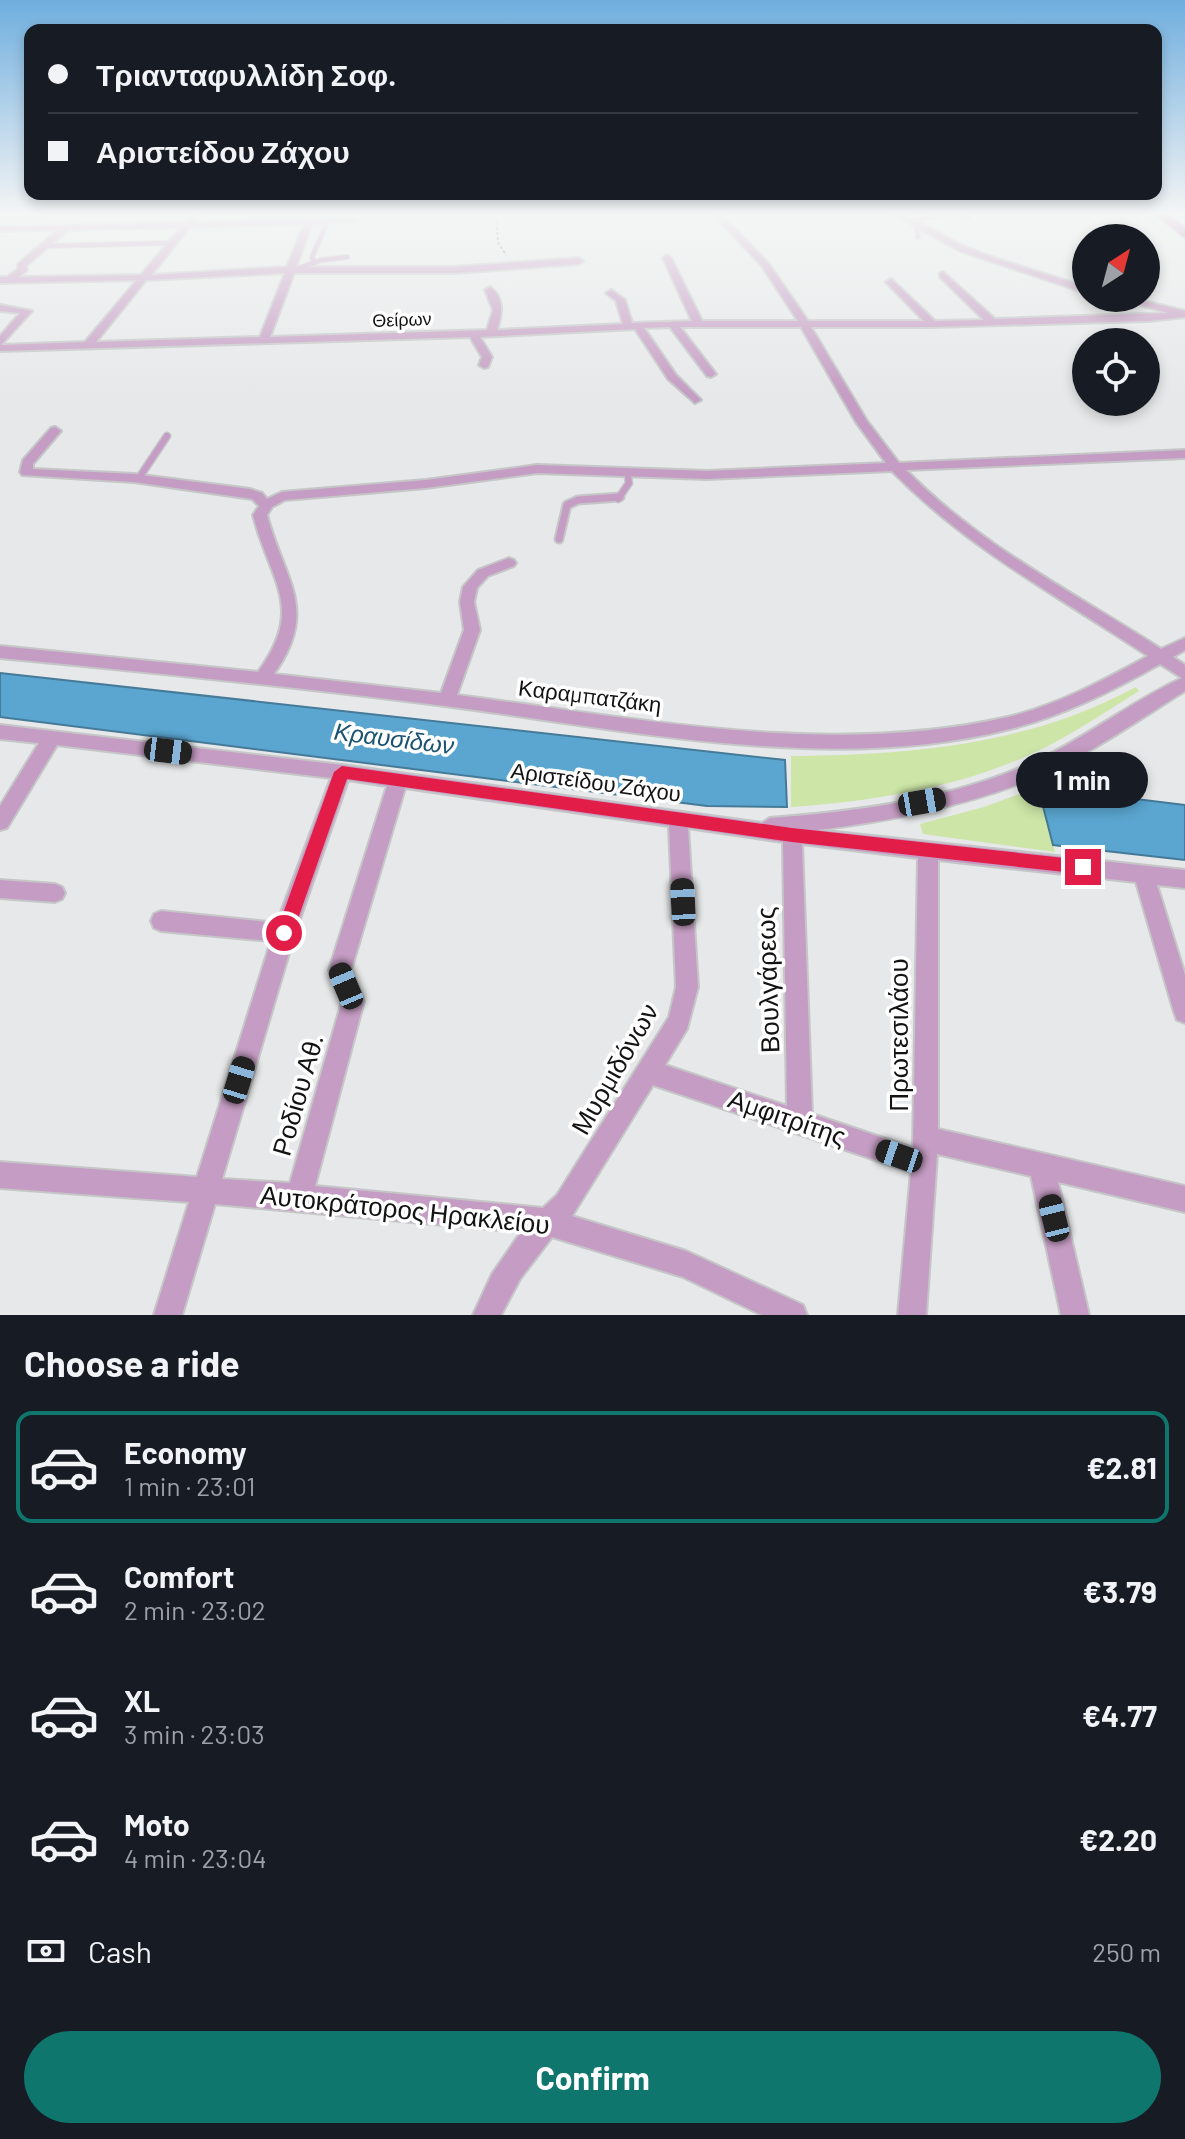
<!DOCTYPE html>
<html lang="en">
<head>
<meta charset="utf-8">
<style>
  body { margin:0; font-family:Barlow,sans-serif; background:#242831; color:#f1f3f6; height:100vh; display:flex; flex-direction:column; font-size:30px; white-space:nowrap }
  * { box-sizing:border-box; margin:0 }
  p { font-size:26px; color:#9ea1a6 }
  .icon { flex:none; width:44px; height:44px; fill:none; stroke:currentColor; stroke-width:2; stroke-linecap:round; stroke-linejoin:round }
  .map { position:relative; height:1315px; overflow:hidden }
  .sheet { display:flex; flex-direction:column; background:#171b24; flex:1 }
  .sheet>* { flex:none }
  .banner { position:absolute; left:24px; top:24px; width:1138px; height:176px; border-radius:16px; box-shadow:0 4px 12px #0003; display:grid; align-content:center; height:176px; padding:0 24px; background:#171b24 }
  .needle { width:52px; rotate:36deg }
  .buttons { position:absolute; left:1072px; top:224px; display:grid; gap:16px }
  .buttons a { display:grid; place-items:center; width:88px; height:88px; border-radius:50%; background:#171b24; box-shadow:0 4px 12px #0003; font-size:40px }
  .end { position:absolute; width:36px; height:36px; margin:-18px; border:10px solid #e11d48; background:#fff; box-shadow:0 0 0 4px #fff }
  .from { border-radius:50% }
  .bubble { position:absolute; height:56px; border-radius:28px; background:#171b24; box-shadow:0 4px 12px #0003; font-size:26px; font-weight:700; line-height:56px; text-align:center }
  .car { position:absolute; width:24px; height:48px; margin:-24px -12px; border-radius:10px; box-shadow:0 0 6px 2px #0007; background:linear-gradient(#222 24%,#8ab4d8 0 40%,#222 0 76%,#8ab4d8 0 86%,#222 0) }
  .banner b { display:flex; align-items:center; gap:28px; height:76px; font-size:30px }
  .banner b+b { border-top:2px solid #363941 }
  .banner i { width:20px; height:20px; background:#f1f3f6 }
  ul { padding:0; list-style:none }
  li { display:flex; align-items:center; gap:24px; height:112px; margin:0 16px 12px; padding:0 8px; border:4px solid transparent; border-radius:16px }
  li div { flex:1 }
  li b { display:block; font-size:30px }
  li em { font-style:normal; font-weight:700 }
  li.selected { border-color:#0f766e }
  li>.icon { width:72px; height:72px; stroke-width:1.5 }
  h2 { padding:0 24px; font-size:36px; line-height:96px }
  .pay { display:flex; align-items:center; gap:20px; height:88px; padding:0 24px; font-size:30px }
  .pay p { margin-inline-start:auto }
  .cta { display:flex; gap:16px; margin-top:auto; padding:16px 24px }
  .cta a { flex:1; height:92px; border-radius:48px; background:#0f766e; color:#fff; font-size:32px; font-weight:700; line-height:92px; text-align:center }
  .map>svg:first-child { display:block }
</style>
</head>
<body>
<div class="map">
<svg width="1185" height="1315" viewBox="0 0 1185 1315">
  <rect width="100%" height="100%" fill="#e7e8e9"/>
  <path fill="#cde5a7" d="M1136 687 1139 691C1107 711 1074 733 1040 750 963 787 876 801 791 807V756C911 755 1029 745 1136 687Z
    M1038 787 1055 852 923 834 920 824 984 807Z"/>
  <path fill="#5aa6d0" stroke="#457a98" stroke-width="2" d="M0 673 785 760 787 807 707 806 0 717Z
    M1038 787 1185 805V860L1053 845Z"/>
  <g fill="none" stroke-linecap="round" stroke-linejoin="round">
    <g stroke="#c5c6c7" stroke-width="6">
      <path id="lane-far2" d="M910 220 955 214 969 218
        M916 223 918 237
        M43 246 172 243
        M314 262 312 257 326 225 318 221
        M293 270 322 260 347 257"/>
    </g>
    <g stroke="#c5c6c7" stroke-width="9">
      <path id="lane-far1" d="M139 478 167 436
        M618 499 629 483 627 471"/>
    </g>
    <g stroke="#c5c6c7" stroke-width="11">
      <path id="lane" d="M559 539 567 505 578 500 620 497"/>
    </g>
    <g stroke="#c5c6c7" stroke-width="4">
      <path id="street" d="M194 212H202L194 222 359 218 356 222 312 224 296 267H454L579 258 583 261 579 264 454 273H294L270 337 487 330 493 310 485 290 490 287C505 298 502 314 497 330L623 324 616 301 606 293 611 290 625 300 632 323 692 321 663 258 667 255 671 258 702 321H798L762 266 711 212H719L768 263 808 321H924L888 284 886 282 891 279 935 321 984 320 940 277V273L943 272 995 319 1168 313 1116 298H1132L1185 311V317L1148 321 932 327H811L867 421 899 463 1185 450V458L906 470C980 546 1073 592 1161 649L1185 638V650L1173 657 1185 665V691C1137 721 1089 755 1037 777 967 806 891 821 817 830L1185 870V888L1157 885 1185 975V1023L1177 1020 1174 1012 1136 882 938 860V1129L1185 1186V1212L1058 1182 1089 1315H1061L1031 1176 937 1154 926 1315H898L911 1172 653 1085 572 1216 686 1251 803 1305 807 1315H762L683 1277 552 1237 520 1279 501 1315H473L492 1274 521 1232 215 1204 182 1315H154L189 1202 0 1188V1162L197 1177 271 941 161 931 154 928 151 921 154 914 161 911 277 923 331 778 57 745 7 828 0 830V806L39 743 0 739V725L342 765 762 823 770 818C862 811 960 798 1044 757 1091 734 1134 700 1182 678L1160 664C1112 691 1063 716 1010 729 832 775 624 729 445 706 297 687 149 672 0 658V646L258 672C306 607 270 582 253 515L259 506 252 499 134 482 22 475 20 472 23 460 51 428 55 427 61 431 33 464V469L134 474 250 489 262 493 267 499 282 492 426 480 537 465 707 471 886 463 856 422 801 327H680L716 374 711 377 707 376 670 327 644 328 676 375 701 400 695 403 668 379 635 329 480 337 492 357 488 367 484 368 479 365 482 357 470 337 0 351V336L20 313 0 311V305L32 311 1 345 85 342 137 280 0 283V277H7L18 269V264L58 230 0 231V227L186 222ZM304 224 287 267 151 275 190 227ZM181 227 141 275 19 277 27 270 26 266 28 264 68 230ZM285 273 260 337 96 342 146 280ZM892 471C967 548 1059 597 1148 656 1104 680 1058 705 1008 717 828 758 637 718 457 695L480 630 474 602 477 588 488 576 514 566 516 563 514 560 509 558 478 570 463 587 460 602 464 630 441 693 274 674C320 609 284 580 267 515L272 507 285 500 426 488 537 473 707 479ZM348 780 387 786 329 970 342 1001 290 1183 222 1179 295 933ZM405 788 669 826 676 987 669 1017 557 1195 543 1208 315 1186 364 1001 351 970ZM688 828 783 842 787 1106 665 1065 687 1029 698 987ZM802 844 918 858 913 1148 812 1114Z
        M883 212C914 211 940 237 968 248 1006 263 1047 274 1086 287V293L960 251 907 222Z
        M0 880 55 884 62 887 65 893 62 899 55 902 0 898Z"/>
    </g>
    <g stroke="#c5c6c7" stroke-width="4">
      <path id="primary" d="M1152 212H1166L1185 227V238Z"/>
    </g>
    <path stroke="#868788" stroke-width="2" stroke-dasharray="3 2" stroke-linecap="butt" d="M496 212 498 242 506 255"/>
    <use href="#lane-far2" stroke="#c59cc3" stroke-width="4"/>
    <use href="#lane-far1" stroke="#c59cc3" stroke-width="6"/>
    <use href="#lane" stroke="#c59cc3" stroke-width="7"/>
    <use href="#street" fill="#c59cc3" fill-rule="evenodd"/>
    <use href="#primary" fill="#a359a1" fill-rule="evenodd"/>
  </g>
  <linearGradient id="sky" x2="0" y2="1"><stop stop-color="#6faede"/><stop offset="0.54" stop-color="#f4f5f5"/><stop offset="1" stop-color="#f4f5f5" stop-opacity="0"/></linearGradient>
  <rect width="1185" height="396" fill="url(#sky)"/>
  <path fill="#e11d48" d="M342 766 792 828 1083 860 1091 867 1083 874 792 842 347 779 293 933 290 938 284 941 278 938 276 933 334 772Z"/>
  <g text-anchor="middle" stroke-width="7" stroke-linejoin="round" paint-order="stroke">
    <g font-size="18" fill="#131314" stroke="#fff">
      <text transform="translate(402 320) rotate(-2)" y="6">Θείρων</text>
    </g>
    <g font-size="22" fill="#131314" stroke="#fff">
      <text transform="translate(590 696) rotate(7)" y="8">Καραμπατζάκη</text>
      <text transform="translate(596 782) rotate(8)" y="8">Αριστείδου Ζάχου</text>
    </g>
    <g font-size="24" font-style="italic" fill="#1a5472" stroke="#fff">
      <text transform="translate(394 739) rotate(7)" y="8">Κραυσίδων</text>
    </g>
    <g font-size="26" fill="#131314" stroke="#fff">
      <text transform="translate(768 980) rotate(-92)" y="9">Βουλγάρεως</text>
      <text transform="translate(899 1035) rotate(-90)" y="9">Πρωτεσιλάου</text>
      <text transform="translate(615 1069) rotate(-60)" y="9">Μυρμιδόνων</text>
      <text transform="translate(298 1095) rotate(-74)" y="9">Ροδίου Αθ.</text>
      <text transform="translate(787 1118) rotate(19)" y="9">Αμφιτρίτης</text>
      <text transform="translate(405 1210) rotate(6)" y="9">Αυτοκράτορος Ηρακλείου</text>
    </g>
  </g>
</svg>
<div class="buttons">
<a><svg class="needle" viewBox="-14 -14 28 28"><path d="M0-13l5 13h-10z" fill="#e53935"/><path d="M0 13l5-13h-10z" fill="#9ea1a6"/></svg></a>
<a><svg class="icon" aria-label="locate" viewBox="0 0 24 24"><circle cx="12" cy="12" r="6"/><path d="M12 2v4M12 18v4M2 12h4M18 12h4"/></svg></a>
</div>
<i class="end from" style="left:284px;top:933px"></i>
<i class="end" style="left:1083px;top:867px"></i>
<div class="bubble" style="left:1016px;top:752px;width:132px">1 min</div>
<i class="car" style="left:168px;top:751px;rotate:97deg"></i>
<i class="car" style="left:922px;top:802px;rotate:80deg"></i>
<i class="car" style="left:683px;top:902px;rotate:357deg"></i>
<i class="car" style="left:346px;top:986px;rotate:337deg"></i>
<i class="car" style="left:239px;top:1080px;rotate:17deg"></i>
<i class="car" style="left:899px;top:1156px;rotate:289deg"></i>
<i class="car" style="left:1054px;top:1218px;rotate:346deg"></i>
<div class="banner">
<b><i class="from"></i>Τριανταφυλλίδη Σοφ.</b>
<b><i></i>Αριστείδου Ζάχου</b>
</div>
</div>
<section class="sheet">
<h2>Choose a ride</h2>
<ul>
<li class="selected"><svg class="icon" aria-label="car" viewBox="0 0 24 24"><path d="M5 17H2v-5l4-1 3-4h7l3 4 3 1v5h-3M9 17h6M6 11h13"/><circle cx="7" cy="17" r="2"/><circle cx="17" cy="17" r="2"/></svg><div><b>Economy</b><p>1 min · 23:01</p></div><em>€2.81</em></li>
<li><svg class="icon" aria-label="car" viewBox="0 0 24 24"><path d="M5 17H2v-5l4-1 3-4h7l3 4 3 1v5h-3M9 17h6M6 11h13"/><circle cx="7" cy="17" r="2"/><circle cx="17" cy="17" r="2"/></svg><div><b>Comfort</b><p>2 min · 23:02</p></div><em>€3.79</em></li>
<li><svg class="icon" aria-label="car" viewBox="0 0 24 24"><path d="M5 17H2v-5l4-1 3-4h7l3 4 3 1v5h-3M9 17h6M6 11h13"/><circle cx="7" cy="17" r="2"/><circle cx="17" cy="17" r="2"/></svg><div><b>XL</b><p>3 min · 23:03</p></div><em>€4.77</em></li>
<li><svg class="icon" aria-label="car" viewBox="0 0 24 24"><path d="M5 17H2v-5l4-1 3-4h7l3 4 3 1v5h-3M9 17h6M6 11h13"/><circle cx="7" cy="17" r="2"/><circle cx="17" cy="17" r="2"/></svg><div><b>Moto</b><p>4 min · 23:04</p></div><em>€2.20</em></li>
</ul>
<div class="pay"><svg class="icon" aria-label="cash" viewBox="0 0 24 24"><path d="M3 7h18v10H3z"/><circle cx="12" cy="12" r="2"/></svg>Cash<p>250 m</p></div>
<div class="cta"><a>Confirm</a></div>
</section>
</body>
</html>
